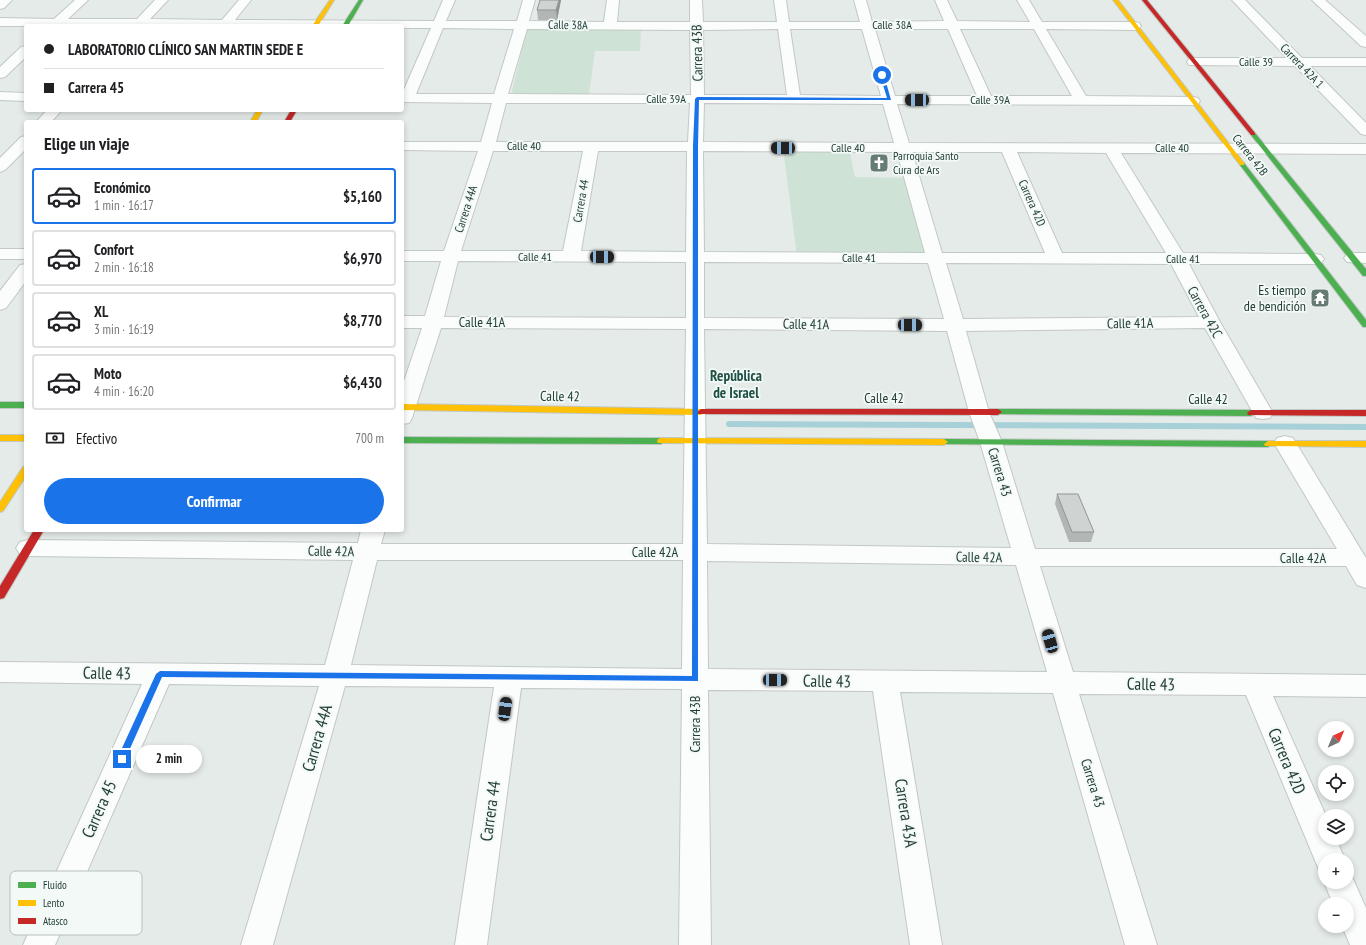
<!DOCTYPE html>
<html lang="es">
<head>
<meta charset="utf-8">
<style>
  body { margin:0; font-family:"PT Sans Narrow",sans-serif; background:#f2f2f2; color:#202124; height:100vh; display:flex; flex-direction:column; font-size:15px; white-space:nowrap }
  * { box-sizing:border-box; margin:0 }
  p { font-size:13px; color:#757577 }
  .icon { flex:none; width:22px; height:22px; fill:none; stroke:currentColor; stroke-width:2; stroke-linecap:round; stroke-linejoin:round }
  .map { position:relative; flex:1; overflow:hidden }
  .panel { position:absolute; left:24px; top:120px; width:380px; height:412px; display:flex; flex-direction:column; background:#fff; border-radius:4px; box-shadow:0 2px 6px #0003 }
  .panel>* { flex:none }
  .hud { position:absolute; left:24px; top:24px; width:380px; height:88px; border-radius:4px; box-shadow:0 2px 6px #0003; display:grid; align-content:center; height:88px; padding:0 20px; background:#fff }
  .needle { width:26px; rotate:44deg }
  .tools { position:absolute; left:1318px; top:721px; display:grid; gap:8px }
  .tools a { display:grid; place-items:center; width:36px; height:36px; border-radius:50%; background:#fff; box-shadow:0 2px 6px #0003; font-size:20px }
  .end { position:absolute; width:18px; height:18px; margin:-9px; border:5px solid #1a73e8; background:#fff; box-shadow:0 0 0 2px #fff }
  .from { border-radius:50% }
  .bubble { position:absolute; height:28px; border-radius:14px; background:#fff; box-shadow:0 2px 6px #0003; font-size:13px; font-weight:600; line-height:28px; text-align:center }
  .car { position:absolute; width:12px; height:24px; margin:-12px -6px; border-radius:5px; box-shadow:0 0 3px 1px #0007; background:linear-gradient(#222 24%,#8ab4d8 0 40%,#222 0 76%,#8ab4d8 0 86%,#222 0) }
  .hud b { display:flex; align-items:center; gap:14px; height:38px; font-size:15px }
  .hud b+b { border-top:1px solid #e0e0e0 }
  .hud i { width:10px; height:10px; background:#202124 }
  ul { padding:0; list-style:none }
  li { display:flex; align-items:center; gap:12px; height:56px; margin:0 8px 6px; padding:0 12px; border:2px solid #e0e0e0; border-radius:4px }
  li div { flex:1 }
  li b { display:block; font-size:15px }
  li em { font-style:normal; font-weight:600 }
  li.selected { border-color:#1a73e8 }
  li>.icon { width:36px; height:36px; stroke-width:1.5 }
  h2 { padding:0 20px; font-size:18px; line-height:48px }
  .pay { display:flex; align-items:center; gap:10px; height:44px; padding:0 20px; font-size:15px }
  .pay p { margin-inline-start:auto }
  .cta { display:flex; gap:8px; margin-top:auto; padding:8px 20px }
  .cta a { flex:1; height:46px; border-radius:24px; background:#1a73e8; color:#fff; font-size:16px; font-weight:600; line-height:46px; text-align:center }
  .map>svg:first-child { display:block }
</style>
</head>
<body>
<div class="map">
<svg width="1366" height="945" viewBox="0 0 1366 945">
  <rect width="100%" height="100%" fill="#e5ebe8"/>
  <path fill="#cee3d5" d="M527 29H641L640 51H595L589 95H511Z
    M783 148H849L855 177 911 178 935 258 797 257Z"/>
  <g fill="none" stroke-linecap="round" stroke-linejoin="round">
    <path stroke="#a7d0d8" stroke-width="6" d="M729 424 1366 427"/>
    <g stroke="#c2c8c5" stroke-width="2">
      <path id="street" d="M0 0H12L4 8 0 9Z
        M75 0H88L68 19H137L155 0H168L150 19 222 20 239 0H251L235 20 434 21 443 0H455L446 21H517L523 0H535L529 21 604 22 607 0H619L617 22H690V0H702L703 22H777L774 0H786L789 22H860L854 0H866L872 22 944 21 935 0H947L957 21 1030 22 1017 0H1029L1042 22H1135L1139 23 1141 26 1139 29 1135 30 1046 29 1086 96 1193 97 1198 98 1200 101 1198 104 1193 105 897 104 909 143 1366 144V154L1121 153 1183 253 1315 254 1321 255 1324 259 1321 263 1315 264H1189L1220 322 1273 413 1270 418 1263 419 1256 418 1205 328 966 331 989 412 1002 442 1035 549H1337L1274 443 1277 438 1285 436 1293 438 1366 558V588L1357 585 1346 566H1040L1073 672 1366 675V697L1273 696 1326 816 1325 838H1336L1345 860H1325V872L1319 870 1246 695 1079 694 1157 945H1125L1053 693 900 692 942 945H910L873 691 708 690 711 945H679L682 689 521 688 487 945H455L494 687 345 686 273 945H241L319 686 169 684 55 945H23L142 684 0 682V662L325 665 353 560 28 556 20 554 16 548 20 542 28 540 358 543 361 530H385L381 544H683L686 329 441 328 412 418 409 423 402 424V387L422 328H402V316H425L441 261H402V251H444L478 151 402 150V142H481L492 103 402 102V94L431 28H402V26H0V18L54 19ZM443 28 514 29 494 94H416ZM527 29 690 30 691 95 508 94ZM778 29 787 95H704L703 30ZM790 29H862L881 96 800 95ZM875 29H948L977 96H895ZM960 29H1034L1072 96H991ZM506 103H690L688 142H496ZM704 103 883 104 894 143 703 142ZM493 151H583L563 251H461ZM598 151H687L686 252 581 251ZM703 151 897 152 925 253 704 252ZM912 152H1002L1045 253H942ZM1017 152 1106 153 1166 253H1062ZM458 261 686 262V318L444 317ZM704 262 928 263 944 319 704 318ZM946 263 1171 264 1199 317 963 319ZM704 329 947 331 969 412 980 442 1011 548 707 544ZM377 560H683L682 669 351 665ZM707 561 1016 565 1047 672 708 669Z
        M1232 0H1245L1302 58H1366V66H1310L1366 123V135L1361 134 1295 66 1189 65 1187 62 1189 59 1194 58H1287Z
        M1312 0H1325L1366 36V47L1361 46Z
        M26 46V57L5 77 0 78V67L21 47Z
        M0 92 26 93V101L0 100Z
        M47 110H62L51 122H36Z
        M26 136V149L5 170 0 172V158L21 137Z
        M0 249H26V259H0Z
        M1353 253H1366V263L1347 262 1344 258 1347 254Z
        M26 264V281L6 308 0 310V291L20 265Z
        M1347 871 1350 872 1366 908V945H1350L1342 926H1347V904H1333L1324 882 1325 879V882H1347Z"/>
    </g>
    <g stroke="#c0c8c5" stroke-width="2">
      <path id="fast" d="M359 0H363L348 26H342Z
        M1251 133H1255L1366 269V276H1363L1251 135Z
        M1240 163H1244L1366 320V327H1363L1240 165Z
        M0 402H26V408H0Z
        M998 409 1251 410 1255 413 1251 416 995 414 994 412Z
        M402 437 661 438 665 441 661 444 402 443Z
        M944 439 1268 441 1272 444 1268 447 941 444 940 442 941 440Z"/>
    </g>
    <g stroke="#c0c8c5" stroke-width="2">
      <path id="slow" d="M330 0H334L318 26H312Z
        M1113 0H1118L1244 163V165H1240Z
        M257 110H263L256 122H250Z
        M402 404 701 409 705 412 701 415 402 410Z
        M0 435H26V441H0Z
        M661 438 944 439 948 442 944 445 658 443 657 441 658 439Z
        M1268 441H1366V447L1265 446 1264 444Z
        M26 466V476L3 511 0 512V502L23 467Z"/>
    </g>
    <g stroke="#c0c8c5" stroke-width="2">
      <path id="jam" d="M1142 0H1147L1255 133V135H1251Z
        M291 110H297L290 122H284Z
        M701 409H998L1002 412 998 415 698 414 697 412Z
        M1251 410H1366V416L1248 415 1247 413Z
        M34 530H44L4 598 0 599V586Z"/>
    </g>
    <use href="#street" fill="#fbfcfc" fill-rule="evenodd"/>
    <use href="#fast" fill="#4caf50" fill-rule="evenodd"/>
    <use href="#slow" fill="#ffc107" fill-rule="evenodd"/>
    <use href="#jam" fill="#c62828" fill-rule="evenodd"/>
  </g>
  <path fill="#b2b6b5" d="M561 0 557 20H538L537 10Z
    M1057 494 1094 532 1091 542H1069L1055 504Z"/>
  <path fill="#919493" d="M559 0H561L557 20 556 10Z"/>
  <path fill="#cfd4d2" stroke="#919493" d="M540 0H559L556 10H537Z
    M1057 494H1078L1094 532H1072Z"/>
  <path fill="#1a73e8" d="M882 74 884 75 891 100H699L698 146V681L162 677 124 762H119L117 759 156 674 160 671 692 676 693 146 695 99 697 97 887 98 880 75Z"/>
  <defs>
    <g id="church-square" transform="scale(1)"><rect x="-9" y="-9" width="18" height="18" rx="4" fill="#677b75" stroke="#f3f9f6"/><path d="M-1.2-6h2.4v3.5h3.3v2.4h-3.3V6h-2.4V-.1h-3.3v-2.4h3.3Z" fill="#fff"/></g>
    <g id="temple-square" transform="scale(1)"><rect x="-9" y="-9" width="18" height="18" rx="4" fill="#677b75" stroke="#f3f9f6"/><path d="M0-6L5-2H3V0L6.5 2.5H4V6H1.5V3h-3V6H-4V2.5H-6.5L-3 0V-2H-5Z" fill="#fff"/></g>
  </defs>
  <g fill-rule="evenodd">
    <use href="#church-square" x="879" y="163"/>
    <use href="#temple-square" x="1320" y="298"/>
  </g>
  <g text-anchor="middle" stroke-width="3.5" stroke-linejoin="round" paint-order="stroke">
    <g font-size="12" fill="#233e37" stroke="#f3f9f6">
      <text transform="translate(568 25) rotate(1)" y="4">Calle 38A</text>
      <text x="892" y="29">Calle 38A</text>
      <text x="1256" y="66">Calle 39</text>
      <text transform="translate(1302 66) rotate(46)" y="4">Carrera 42A 1</text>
      <text x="666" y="103">Calle 39A</text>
      <text x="990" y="104">Calle 39A</text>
      <text x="524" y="150">Calle 40</text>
      <text x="848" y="152">Calle 40</text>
      <text x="1172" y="152">Calle 40</text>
      <text transform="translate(1250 155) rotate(52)" y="4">Carrera 42B</text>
      <text transform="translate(581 201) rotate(-80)" y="4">Carrera 44</text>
      <text transform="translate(1032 203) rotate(66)" y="4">Carrera 42D</text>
      <text transform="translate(466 209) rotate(-72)" y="4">Carrera 44A</text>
      <text x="535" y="261">Calle 41</text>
      <text x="859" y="262">Calle 41</text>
      <text x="1183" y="263">Calle 41</text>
    </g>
    <g font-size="12" fill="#233e37" stroke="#f3f9f6" text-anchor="start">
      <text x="893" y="160">Parroquia Santo<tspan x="893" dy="14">Cura de Ars</tspan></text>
    </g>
    <g font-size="14" fill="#233e37" stroke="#f3f9f6">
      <text transform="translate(697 53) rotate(-91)" y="5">Carrera 43B</text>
      <text transform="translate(1205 312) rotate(61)" y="5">Carrera 42C</text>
      <text x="482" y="327">Calle 41A</text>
      <text transform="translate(1130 323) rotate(-1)" y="5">Calle 41A</text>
      <text transform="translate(806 324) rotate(1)" y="5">Calle 41A</text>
      <text transform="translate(560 396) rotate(1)" y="5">Calle 42</text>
      <text x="884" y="403">Calle 42</text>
      <text x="1208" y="404">Calle 42</text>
      <text transform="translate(1000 472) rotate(73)" y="5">Carrera 43</text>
      <text transform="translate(331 551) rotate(1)" y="5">Calle 42A</text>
      <text x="655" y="557">Calle 42A</text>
      <text transform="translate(979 557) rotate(1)" y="5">Calle 42A</text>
      <text x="1303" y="563">Calle 42A</text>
      <text transform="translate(695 724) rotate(-90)" y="5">Carrera 43B</text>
      <text transform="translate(1093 783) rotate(73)" y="5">Carrera 43</text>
    </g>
    <g font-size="14" fill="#233e37" stroke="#f3f9f6" text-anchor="end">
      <text x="1306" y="295">Es tiempo<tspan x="1306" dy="16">de bendición</tspan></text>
    </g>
    <g font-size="15" font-weight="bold" fill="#1f5045" stroke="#f3f9f6">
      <text x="736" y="381">República<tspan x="736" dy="17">de Israel</tspan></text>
    </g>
    <g font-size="17" fill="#233e37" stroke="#f3f9f6">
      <text transform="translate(107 673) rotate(1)" y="6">Calle 43</text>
      <text transform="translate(827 681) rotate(1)" y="6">Calle 43</text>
      <text transform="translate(1151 684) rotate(1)" y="6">Calle 43</text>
      <text transform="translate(317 738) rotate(-74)" y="6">Carrera 44A</text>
      <text transform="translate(1287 761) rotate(67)" y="6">Carrera 42D</text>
      <text transform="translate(99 809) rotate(-66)" y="6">Carrera 45</text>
      <text transform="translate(490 811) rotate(-82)" y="6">Carrera 44</text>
      <text transform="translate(906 813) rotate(81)" y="6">Carrera 43A</text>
    </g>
  </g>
  <rect x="10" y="871" width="132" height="64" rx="6" fill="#f3f9f6" stroke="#b5c1bd" stroke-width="1"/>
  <rect x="18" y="882" width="18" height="6" fill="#4caf50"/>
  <rect x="18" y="900" width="18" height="6" fill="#ffc107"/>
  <rect x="18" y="918" width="18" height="6" fill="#c62828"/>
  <g font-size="11" fill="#233e37">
    <text x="43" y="889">Fluido</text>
    <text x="43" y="907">Lento</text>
    <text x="43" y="925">Atasco</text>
  </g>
</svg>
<div class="tools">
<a><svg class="needle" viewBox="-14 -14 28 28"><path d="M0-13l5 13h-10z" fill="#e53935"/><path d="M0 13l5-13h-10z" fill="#757577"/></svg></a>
<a><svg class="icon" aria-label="locate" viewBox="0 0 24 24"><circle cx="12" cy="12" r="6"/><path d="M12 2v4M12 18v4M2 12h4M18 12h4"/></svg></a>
<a><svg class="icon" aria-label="layers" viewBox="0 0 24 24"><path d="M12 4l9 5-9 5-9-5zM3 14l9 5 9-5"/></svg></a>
<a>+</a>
<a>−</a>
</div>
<i class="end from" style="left:882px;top:75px"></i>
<i class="end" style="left:122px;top:759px"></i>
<div class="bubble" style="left:136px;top:745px;width:66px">2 min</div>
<i class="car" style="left:917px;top:100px;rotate:270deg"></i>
<i class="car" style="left:783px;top:148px;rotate:271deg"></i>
<i class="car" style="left:602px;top:257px;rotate:90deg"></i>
<i class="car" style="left:910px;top:325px;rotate:91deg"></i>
<i class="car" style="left:1050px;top:641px;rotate:344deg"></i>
<i class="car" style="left:775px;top:680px;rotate:90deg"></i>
<i class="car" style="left:505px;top:709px;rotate:8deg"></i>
<div class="hud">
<b><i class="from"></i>LABORATORIO CLÍNICO SAN MARTIN SEDE E</b>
<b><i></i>Carrera 45</b>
</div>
<section class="panel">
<h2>Elige un viaje</h2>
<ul>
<li class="selected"><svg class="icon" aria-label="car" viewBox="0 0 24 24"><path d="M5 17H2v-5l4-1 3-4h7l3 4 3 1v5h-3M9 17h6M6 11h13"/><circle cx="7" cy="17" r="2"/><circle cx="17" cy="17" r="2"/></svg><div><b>Económico</b><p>1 min · 16:17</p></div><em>$5,160</em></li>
<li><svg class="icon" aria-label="car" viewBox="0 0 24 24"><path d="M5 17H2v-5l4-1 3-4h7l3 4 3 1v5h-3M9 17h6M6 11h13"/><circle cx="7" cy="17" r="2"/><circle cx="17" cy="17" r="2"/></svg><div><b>Confort</b><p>2 min · 16:18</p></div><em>$6,970</em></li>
<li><svg class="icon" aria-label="car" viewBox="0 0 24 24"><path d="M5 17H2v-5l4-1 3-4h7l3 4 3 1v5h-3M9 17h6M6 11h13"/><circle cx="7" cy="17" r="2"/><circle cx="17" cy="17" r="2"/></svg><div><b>XL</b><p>3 min · 16:19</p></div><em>$8,770</em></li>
<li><svg class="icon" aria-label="car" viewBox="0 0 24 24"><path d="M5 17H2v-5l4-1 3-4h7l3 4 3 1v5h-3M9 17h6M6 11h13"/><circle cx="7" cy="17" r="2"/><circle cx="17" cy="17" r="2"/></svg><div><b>Moto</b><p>4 min · 16:20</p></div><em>$6,430</em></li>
</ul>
<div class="pay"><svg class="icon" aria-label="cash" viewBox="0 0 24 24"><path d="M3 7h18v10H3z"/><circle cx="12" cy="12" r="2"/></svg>Efectivo<p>700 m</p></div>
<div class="cta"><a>Confirmar</a></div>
</section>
</div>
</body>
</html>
